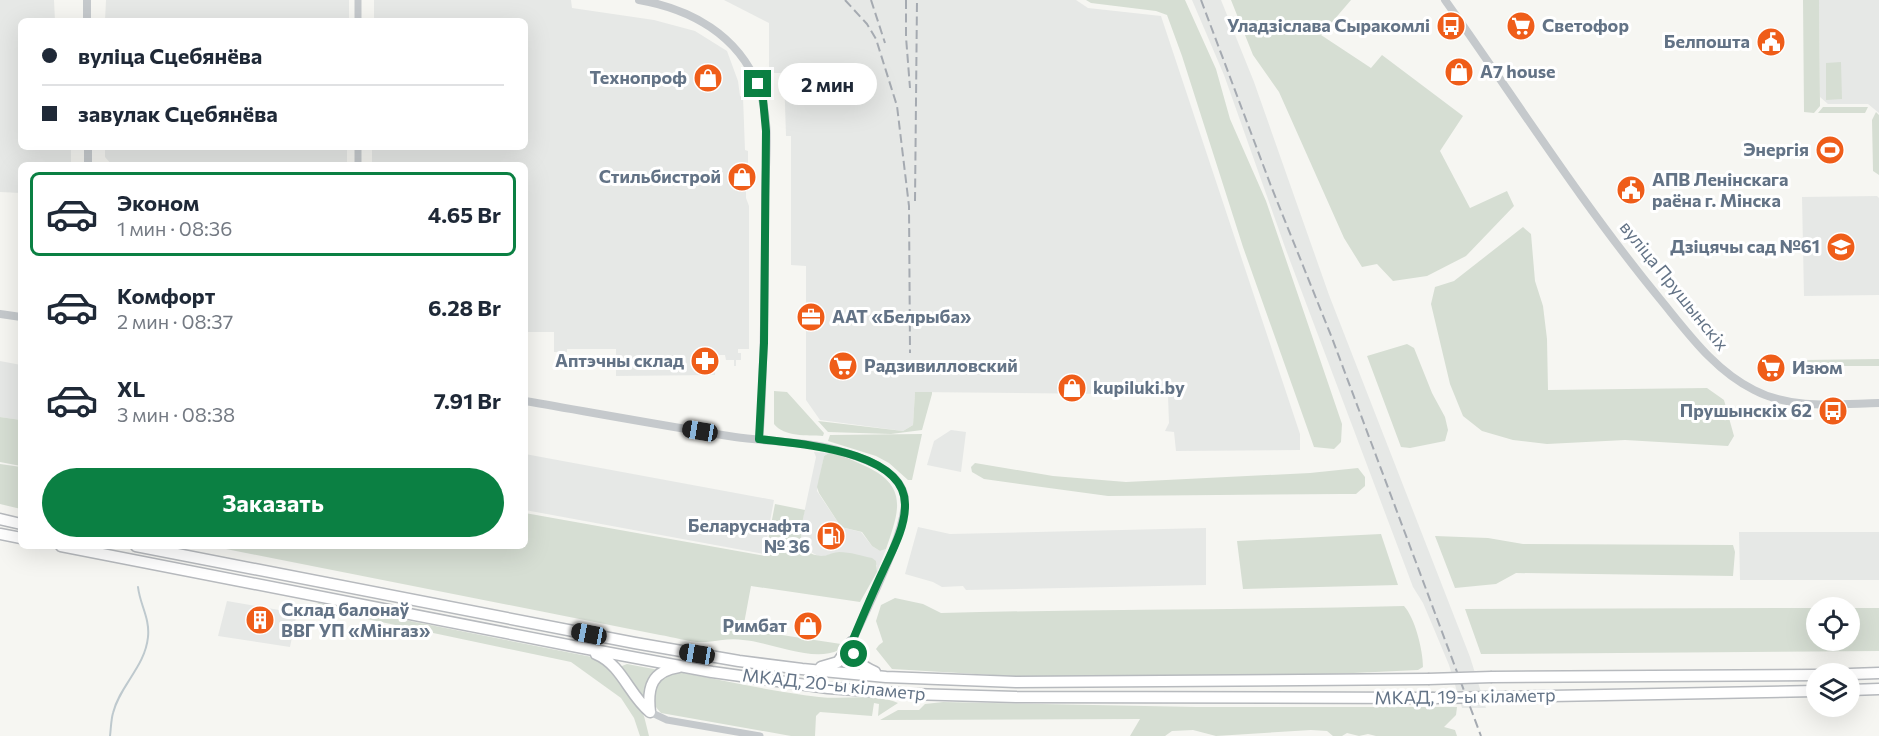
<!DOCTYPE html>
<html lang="ru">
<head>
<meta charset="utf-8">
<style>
  body { margin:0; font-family:Commissioner,sans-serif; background:#f2f2f3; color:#1f2937; height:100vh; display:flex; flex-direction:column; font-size:22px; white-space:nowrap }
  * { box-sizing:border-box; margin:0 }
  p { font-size:20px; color:#747a83 }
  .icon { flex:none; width:33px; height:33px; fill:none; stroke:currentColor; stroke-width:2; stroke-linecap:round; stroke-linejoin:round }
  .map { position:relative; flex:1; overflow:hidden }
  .drawer { position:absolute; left:18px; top:162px; width:510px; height:387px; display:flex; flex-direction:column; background:#fff; border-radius:9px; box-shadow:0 6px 24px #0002 }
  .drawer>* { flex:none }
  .guide { position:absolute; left:18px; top:18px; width:510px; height:132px; border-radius:9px; box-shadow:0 6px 24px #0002; display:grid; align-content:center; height:132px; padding:0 24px; background:#fff }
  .controls { position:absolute; left:1806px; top:597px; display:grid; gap:12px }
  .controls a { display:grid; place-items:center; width:54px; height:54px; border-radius:50%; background:#fff; box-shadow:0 6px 24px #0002; font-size:30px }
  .end { position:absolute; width:27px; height:27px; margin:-14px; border:8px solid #0b8043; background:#fff; box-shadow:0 0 0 3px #fff }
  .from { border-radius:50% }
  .bubble { position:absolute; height:42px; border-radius:21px; background:#fff; box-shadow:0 6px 24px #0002; font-size:20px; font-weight:700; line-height:42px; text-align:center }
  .car { position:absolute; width:18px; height:36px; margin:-18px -9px; border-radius:8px; box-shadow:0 0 4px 2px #0007; background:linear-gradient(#222 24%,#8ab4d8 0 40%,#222 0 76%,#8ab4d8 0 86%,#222 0) }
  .guide b { display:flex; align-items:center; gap:21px; height:57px; font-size:22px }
  .guide b+b { border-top:2px solid #e0e1e3 }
  .guide i { width:15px; height:15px; background:#1f2937 }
  ul { padding:10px 0 0; list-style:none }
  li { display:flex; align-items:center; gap:18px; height:84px; margin:0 12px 9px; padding:0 12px; border:3px solid transparent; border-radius:9px }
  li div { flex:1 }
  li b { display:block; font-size:22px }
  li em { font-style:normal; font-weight:700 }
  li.active { border-color:#0b8043 }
  li>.icon { width:54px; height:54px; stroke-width:1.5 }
  .action { display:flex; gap:12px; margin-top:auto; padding:12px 24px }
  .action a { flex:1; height:69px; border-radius:36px; background:#0b8043; color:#fff; font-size:24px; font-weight:700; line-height:69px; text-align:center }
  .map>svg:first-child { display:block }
</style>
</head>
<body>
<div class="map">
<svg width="1879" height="736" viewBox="0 0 1879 736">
  <rect width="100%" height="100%" fill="#f6f6f2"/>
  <path fill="#e6e8e6" d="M0 0H54L55 21H21V147H71V165H21V193L0 192Z
    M106 0H349V21H105Z
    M374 0H571L572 8 654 20 695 31 727 51 738 81 740 96 743 97 745 150 748 151V181H751V189H746V198L749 206V349H738V353H741V360H736V366H734V360H726L725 355H716L715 375 616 376V349H567V352H554V332H525V165H372V147H525V21H374Z
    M724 0H1076L1088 8 1161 16 1300 434V450L1176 451 1174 432 1165 431 1169 423 1168 396H1171V386H1133L1132 383H1111V394L915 392 913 425 903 431 820 420 806 400V266L791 265V136H786L784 73H769V23Z
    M1192 0H1221L1254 82 1329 295 1470 657 1486 708H1462L1449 665 1434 629 1423 603 1413 587 1286 250 1224 75Z
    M1819 0H1879V113L1868 104H1828L1820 97Z
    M105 147H347V165H112L105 157Z
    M1877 196 1879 198V295L1804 296 1802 197Z
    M0 361 21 365V420L0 417Z
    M951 430 966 432 961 472 927 465 934 441Z
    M814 452 829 453 824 456 817 491 841 527 861 532 872 546 880 551 886 549 877 572V565L839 552 824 556H818L811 552 803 544 800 532 816 457Z
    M525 454 774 500 764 554 525 510Z
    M918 527 950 534 1206 528V585L966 590 963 586 942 587 933 582 905 574Z
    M1739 532H1879V580H1740Z
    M227 601 297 613 290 647 218 636Z"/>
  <path fill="#d6ded3" d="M1086 0H1185L1216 69 1230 119 1266 201 1342 424 1341 442 1334 449 1314 447 1243 247 1182 56 1167 15 1156 11 1091 3Z
    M1231 0H1351L1321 35 1371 68 1382 55 1463 116 1440 151 1470 208 1507 191 1514 206 1466 256 1427 276 1393 281 1377 264 1362 267 1344 238 1279 92 1253 55Z
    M1803 0H1819L1820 106 1814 113 1804 112Z
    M1841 62 1842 99 1826 100V63Z
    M1823 107H1868L1865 113H1818Z
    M1876 112 1879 115V175L1873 171 1872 120Z
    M1523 227 1531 234 1535 281 1543 306 1547 339 1548 390 1707 388 1724 400 1734 436 1728 446 1625 440 1547 444 1513 440 1482 431 1463 416 1450 384 1431 304 1435 287 1454 281Z
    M1407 344 1414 348 1432 393 1445 417 1448 430 1445 441 1410 448 1401 447 1367 356Z
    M1879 359V366H1844V369L1804 368 1805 360Z
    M774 391 787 392 824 433 823 436C807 435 784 437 774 424Z
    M915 392H932V394L922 430 891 434 828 432 818 421 903 431 913 425Z
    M0 417 21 420V466L0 462Z
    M922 434 912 480H908L889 463 876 456 828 441 830 435Z
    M829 453C841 454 854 461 865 466 909 486 899 511 886 549L880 551 872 546 862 532 841 527 819 493 817 487 824 456Z
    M975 463 1053 476 1126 482 1310 473 1358 468 1365 477V486L1356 494H1342L1108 496 984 479 972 472 971 467Z
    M0 464 21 467V509L0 504Z
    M775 504 805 510C801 527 794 554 821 556 827 556 833 552 839 552 850 552 862 556 872 558L876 561 877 572 860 602 751 586 743 629 841 644 839 650C812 663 771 642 743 640 730 638 719 641 706 642 691 643 674 637 660 635L211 546H525V513L765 556Z
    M1381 534 1398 585 1243 589 1237 541Z
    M1435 536 1488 538 1523 544 1733 545 1735 552 1733 576 1516 573 1496 584 1455 588Z
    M895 598 923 604 941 613C1095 609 1249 610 1404 606 1415 618 1423 650 1423 667L1418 670 1311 675 1027 677 892 669 876 649 879 645 883 642 876 621 881 605Z
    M319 603 592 657 605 662 638 705 644 716 649 736H640L634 718 621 698 571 662 315 608V605Z
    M1816 608V640H1850V608H1879V651L1481 654 1465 609Z
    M627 664 659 670C646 679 643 688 644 704L621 671 622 666Z
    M673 671C721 680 770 691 819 697 846 700 873 693 898 703L878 716 879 704 874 703 872 716 820 712 816 716 815 736H791L661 713C643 695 655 682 673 671Z
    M943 702 1196 707H1457L1456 715 1444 727 1455 730 1457 736H1376L1368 734 1359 736 1347 733 1342 736H1333L1327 731 1311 730 1216 736 1193 730 1172 731 1165 736H1130L1140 719 880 720 898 710H919L925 704Z"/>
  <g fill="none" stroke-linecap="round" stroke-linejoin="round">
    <path stroke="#bec9ce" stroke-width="2" d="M110 736C111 728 111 720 113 713 120 685 145 667 148 637 150 618 140 605 138 587"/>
    <g stroke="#b7babe" stroke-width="13">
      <path id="trunk" d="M0 519 21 524
        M0 534 21 538
        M61 546 583 648 712 672 828 688 910 694 1016 697 1432 698
        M136 546 635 643 739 661 802 669 886 677 1016 682 1428 679
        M852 642C854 660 859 665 875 672
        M596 654C622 665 629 695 650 712
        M821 667 838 662 852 642
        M1850 674 1879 673
        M1492 677 1816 675
        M1850 690 1879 689
        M1496 697 1816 691
        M650 712C647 687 652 671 679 667"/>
    </g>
    <path stroke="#c5c9cc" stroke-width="7" d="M358 0V21
      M358 147V165
      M650 712 667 720 760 736"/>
    <path stroke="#c5c9cc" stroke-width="8" d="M87 0V21
      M639 0C691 9 738 35 758 86 772 121 765 162 765 198 765 253 765 307 763 362 762 388 762 413 759 439
      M1445 0C1516 100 1582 204 1660 299 1688 333 1714 370 1754 390 1792 410 1837 404 1879 403
      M88 147V165
      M0 314 21 317
      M525 401C595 413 665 426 735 437 771 442 808 441 843 452 865 459 897 469 904 494 912 522 865 612 852 642"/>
    <use href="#trunk" stroke="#fff" stroke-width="10"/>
    <path stroke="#a5aab1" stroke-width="2" stroke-dasharray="9 4.5" stroke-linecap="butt" d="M845 0 867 24 876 39 897 106 909 206 910 353
      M871 0 885 43
      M906 0V37L910 88
      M1201 0 1271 186 1332 338 1481 736
      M915 201 917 0"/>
    <g stroke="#b7babe" stroke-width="13" stroke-linecap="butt">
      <path id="trunk-bridge" d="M1428 679 1492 677
        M1432 698 1496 697"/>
    </g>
    <use href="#trunk-bridge" stroke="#fff" stroke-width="10"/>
  </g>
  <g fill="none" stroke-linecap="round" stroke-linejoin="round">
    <path stroke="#0b8043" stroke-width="8" d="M758 84 763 99 766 131 764 343 759 439C798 444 907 450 905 506 905 528 892 551 883 571 872 594 862 618 852 642L854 654"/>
  </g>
  <defs>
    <g id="bus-disc" transform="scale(1.5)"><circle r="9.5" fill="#ef5d19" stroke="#fff"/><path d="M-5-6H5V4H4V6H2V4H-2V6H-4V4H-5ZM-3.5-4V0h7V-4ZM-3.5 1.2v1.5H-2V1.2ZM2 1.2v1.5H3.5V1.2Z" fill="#fff"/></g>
    <g id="supermarket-disc" transform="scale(1.5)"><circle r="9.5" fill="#ef5d19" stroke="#fff"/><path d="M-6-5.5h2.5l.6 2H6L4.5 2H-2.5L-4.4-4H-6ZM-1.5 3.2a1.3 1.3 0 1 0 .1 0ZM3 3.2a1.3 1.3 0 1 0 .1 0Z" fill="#fff"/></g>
    <g id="civic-disc" transform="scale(1.5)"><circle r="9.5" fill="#ef5d19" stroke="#fff"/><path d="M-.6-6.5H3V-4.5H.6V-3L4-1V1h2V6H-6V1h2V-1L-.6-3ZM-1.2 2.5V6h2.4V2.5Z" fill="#fff"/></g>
    <g id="shop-disc" transform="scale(1.5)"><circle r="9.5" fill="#ef5d19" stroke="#fff"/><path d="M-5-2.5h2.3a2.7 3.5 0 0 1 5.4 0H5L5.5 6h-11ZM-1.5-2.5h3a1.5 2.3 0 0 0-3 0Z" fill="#fff"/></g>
    <g id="stadium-disc" transform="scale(1.5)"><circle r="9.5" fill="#ef5d19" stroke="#fff"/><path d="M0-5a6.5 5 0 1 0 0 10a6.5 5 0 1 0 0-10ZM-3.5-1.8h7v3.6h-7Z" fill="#fff"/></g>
    <g id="school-disc" transform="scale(1.5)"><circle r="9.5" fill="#ef5d19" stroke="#fff"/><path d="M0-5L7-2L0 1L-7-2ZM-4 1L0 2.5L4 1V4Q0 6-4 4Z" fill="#fff"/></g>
    <g id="office-disc" transform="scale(1.5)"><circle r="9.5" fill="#ef5d19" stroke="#fff"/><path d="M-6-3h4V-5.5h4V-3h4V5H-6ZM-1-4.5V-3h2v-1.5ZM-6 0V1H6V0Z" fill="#fff"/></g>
    <g id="pharmacy-disc" transform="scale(1.5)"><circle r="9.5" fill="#ef5d19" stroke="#fff"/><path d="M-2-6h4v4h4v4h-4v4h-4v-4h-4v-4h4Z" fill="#fff"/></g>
    <g id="fuel-disc" transform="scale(1.5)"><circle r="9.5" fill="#ef5d19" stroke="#fff"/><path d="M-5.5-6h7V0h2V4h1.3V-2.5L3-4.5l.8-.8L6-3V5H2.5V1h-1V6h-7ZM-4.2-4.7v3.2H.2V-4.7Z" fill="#fff"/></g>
    <g id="building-disc" transform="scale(1.5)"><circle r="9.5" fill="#ef5d19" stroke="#fff"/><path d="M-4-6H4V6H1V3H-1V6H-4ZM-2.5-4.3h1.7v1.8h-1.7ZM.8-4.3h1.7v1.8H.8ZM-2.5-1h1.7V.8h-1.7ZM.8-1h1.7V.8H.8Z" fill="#fff"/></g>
  </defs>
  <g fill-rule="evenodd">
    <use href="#bus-disc" x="1451" y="26"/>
    <use href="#supermarket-disc" x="1521" y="26"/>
    <use href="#civic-disc" x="1771" y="42"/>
    <use href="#shop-disc" x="1459" y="72"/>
    <use href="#shop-disc" x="708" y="78"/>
    <use href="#stadium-disc" x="1830" y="150"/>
    <use href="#shop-disc" x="742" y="177"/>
    <use href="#civic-disc" x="1631" y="190"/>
    <use href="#school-disc" x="1841" y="247"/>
    <use href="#office-disc" x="811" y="317"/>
    <use href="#pharmacy-disc" x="705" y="361"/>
    <use href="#supermarket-disc" x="843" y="366"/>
    <use href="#supermarket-disc" x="1771" y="368"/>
    <use href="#shop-disc" x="1072" y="388"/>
    <use href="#bus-disc" x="1833" y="411"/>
    <use href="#fuel-disc" x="831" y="536"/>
    <use href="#building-disc" x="260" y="620"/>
    <use href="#shop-disc" x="808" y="626"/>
  </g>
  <g text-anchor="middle" stroke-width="6" stroke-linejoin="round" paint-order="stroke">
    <g font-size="18" font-weight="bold" fill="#637386" stroke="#fff" text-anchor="end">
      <text x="1430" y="32">Уладзіслава Сыракомлі</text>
      <text x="1542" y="32" text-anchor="start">Светофор</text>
      <text x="1750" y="48">Белпошта</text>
      <text x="1480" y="78" text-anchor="start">A7 house</text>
      <text x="687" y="84">Технопроф</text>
      <text x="1809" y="156">Энергія</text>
      <text x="721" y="183">Стильбистрой</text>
      <text x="1652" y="186" text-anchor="start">АПВ Ленінскага<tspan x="1652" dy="21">раёна г. Мінска</tspan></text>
      <text x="1820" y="253">Дзіцячы сад №61</text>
      <text x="832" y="323" text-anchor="start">ААТ «Белрыба»</text>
      <text x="684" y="367">Аптэчны склад</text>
      <text x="864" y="372" text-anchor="start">Радзивилловский</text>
      <text x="1792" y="374" text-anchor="start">Изюм</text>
      <text x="1093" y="394" text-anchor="start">kupiluki.by</text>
      <text x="1812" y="417">Прушынскіх 62</text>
      <text x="810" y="532">Беларуснафта<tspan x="810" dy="21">№ 36</tspan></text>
      <text x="281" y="616" text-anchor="start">Склад балонаў<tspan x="281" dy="21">ВВГ УП «Мінгаз»</tspan></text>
      <text x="787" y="632">Римбат</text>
    </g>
    <g font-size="18" fill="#637386" stroke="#fff">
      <text transform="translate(1674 286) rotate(51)" y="6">вуліца Прушынскіх</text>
      <text transform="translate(834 685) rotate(6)" y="6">МКАД, 20-ы кіламетр</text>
      <text transform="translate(1465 697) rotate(-1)" y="6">МКАД, 19-ы кіламетр</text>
    </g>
  </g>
</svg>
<div class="controls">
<a><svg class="icon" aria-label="locate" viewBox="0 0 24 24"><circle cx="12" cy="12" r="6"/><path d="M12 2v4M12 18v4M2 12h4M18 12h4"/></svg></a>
<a><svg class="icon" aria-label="layers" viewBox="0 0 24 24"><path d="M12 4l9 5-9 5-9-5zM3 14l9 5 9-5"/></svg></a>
</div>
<i class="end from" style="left:854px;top:654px"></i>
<i class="end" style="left:758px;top:84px"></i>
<div class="bubble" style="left:778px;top:63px;width:99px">2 мин</div>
<i class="car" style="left:700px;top:431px;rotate:280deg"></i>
<i class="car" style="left:589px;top:634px;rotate:281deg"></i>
<i class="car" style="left:697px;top:654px;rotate:279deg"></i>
<div class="guide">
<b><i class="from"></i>вуліца Сцебянёва</b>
<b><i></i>завулак Сцебянёва</b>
</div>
<section class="drawer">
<ul>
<li class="active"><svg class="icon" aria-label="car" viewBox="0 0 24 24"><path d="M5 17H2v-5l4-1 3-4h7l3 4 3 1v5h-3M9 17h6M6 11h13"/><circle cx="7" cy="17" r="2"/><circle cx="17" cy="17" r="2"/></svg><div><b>Эконом</b><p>1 мин · 08:36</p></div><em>4.65 Br</em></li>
<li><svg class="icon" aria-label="car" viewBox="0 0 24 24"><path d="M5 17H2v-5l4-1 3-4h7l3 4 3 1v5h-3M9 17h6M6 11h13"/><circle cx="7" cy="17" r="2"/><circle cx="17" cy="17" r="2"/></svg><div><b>Комфорт</b><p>2 мин · 08:37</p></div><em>6.28 Br</em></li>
<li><svg class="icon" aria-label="car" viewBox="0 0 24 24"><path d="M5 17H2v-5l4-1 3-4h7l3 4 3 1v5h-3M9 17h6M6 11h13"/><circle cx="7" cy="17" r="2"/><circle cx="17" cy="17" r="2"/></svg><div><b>XL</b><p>3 мин · 08:38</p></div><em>7.91 Br</em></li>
</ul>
<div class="action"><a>Заказать</a></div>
</section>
</div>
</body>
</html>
